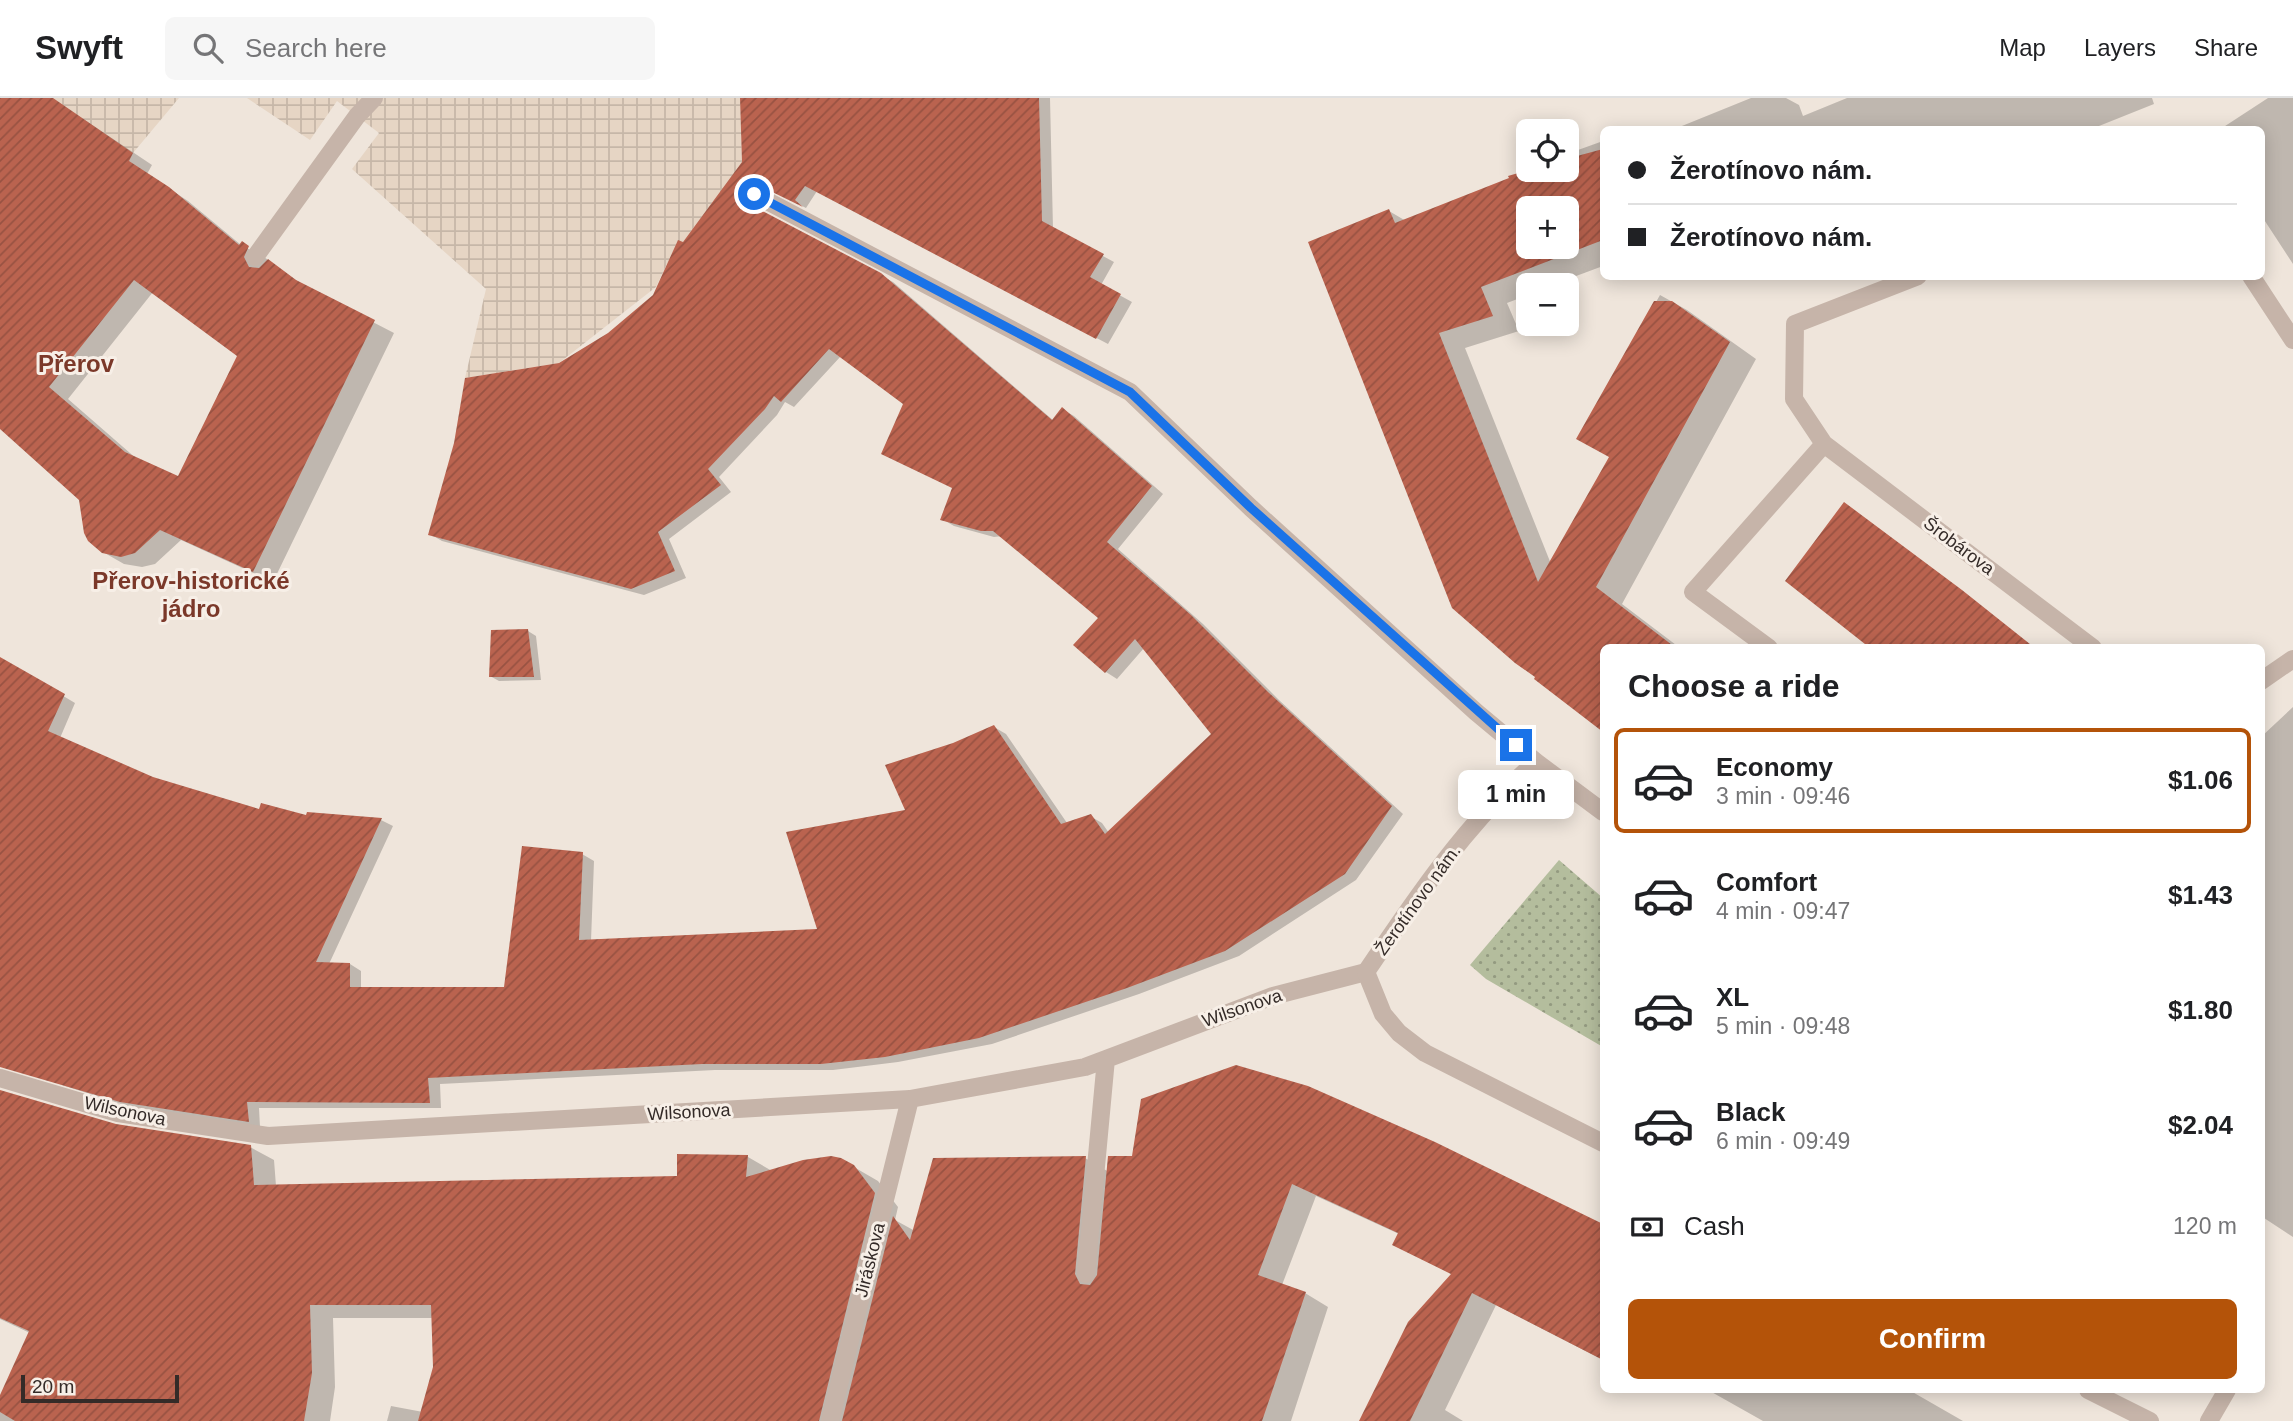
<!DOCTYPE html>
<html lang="en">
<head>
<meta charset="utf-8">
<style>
  body { margin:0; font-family:Arial,sans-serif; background:#f6f6f6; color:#202124; height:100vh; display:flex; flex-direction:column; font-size:26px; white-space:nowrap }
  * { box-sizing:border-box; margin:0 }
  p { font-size:23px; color:#757577 }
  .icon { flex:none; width:38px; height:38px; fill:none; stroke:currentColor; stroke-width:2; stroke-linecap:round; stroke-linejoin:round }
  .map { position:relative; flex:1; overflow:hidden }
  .drawer { position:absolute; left:1600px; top:546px; width:665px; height:749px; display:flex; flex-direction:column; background:#fff; border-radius:10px; box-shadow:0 4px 18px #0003 }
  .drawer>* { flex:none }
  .hud { position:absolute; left:1600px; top:28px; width:665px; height:154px; border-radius:10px; box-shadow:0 4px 18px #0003; display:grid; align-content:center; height:154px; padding:0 28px; background:#fff }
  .controls { position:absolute; left:1516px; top:21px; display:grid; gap:14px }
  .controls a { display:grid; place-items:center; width:63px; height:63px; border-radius:10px; background:#fff; box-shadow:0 4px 18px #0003; font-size:35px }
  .scale { position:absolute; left:21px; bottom:18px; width:158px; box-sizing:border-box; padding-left:7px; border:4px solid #342b28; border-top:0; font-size:19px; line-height:24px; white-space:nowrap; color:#342b28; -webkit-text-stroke:5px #f7efe7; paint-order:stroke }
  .end { position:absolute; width:32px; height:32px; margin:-16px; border:9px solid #1a73e8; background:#fff; box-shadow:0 0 0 4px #fff }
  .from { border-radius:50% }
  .bubble { position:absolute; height:49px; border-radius:10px; background:#fff; box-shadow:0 4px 18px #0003; font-size:23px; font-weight:700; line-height:49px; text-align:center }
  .hud b { display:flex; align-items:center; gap:24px; height:66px; font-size:26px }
  .hud b+b { border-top:2px solid #e0e0e0 }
  .hud i { width:18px; height:18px; background:#202124 }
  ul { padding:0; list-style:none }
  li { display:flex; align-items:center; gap:21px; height:105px; margin:0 14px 10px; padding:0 14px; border:4px solid transparent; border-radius:10px }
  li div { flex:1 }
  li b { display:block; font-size:26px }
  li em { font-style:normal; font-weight:700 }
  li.active { border-color:#b45309 }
  li>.icon { width:63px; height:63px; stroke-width:1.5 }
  h2 { padding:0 28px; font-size:32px; line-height:84px }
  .pay { display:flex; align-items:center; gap:18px; height:77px; padding:0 28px; font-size:26px }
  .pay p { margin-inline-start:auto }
  .cta { display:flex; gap:14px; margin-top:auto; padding:14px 28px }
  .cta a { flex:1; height:80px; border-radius:10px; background:#b45309; color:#fff; font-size:28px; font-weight:700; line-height:80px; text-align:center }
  header { display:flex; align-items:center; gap:42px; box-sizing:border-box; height:98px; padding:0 35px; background:#fff; border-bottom:2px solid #e0e0e0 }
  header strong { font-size:33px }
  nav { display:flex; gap:38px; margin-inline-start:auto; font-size:24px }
  .search { width:490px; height:63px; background:#f6f6f6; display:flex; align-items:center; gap:18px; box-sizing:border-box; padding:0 24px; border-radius:10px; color:#757577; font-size:26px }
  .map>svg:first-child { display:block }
</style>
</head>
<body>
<header>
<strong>Swyft</strong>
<div class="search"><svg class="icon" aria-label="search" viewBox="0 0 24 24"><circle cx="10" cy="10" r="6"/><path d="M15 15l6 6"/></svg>Search here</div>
<nav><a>Map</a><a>Layers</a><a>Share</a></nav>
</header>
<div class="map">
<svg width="2293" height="1323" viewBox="0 0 2293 1323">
  <defs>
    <pattern id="grass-dots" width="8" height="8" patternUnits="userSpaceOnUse" patternTransform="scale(1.75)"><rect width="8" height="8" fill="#b4bd9d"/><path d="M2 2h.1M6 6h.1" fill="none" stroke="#939a80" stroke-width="1.8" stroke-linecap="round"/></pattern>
    <pattern id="plaza-grid" width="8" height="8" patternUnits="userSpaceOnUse" patternTransform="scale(1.75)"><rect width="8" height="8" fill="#e6d5c4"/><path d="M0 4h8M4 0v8" fill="none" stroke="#c6b7a8"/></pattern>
    <pattern id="building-hatch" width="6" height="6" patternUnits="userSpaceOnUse" patternTransform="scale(1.75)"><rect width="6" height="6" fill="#ba634f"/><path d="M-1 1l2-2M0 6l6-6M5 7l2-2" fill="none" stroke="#985242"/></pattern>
  </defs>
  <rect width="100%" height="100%" fill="#efe5db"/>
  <path fill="url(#grass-dots)" d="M1559 762 1603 800V949L1486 881 1470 867Z"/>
  <path fill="url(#plaza-grid)" d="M52 0H179L133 55Z
    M247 0H740L743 91 720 94 683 144 678 143 656 189 559 265 465 280 486 191 352 71 379 35 337 3 310 42Z"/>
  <path fill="#0003" fill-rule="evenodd" d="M0 0H52L152 67 147 76 188 103 241 147 267 161V162L309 191 394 235 273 484 181 442 155 466 142 469 124 466 103 454 81 402 0 329ZM153 194 239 257 179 380 138 362 68 301Z
    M742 0H1050L1053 131 1114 164 1101 187 1132 204 1108 246 817 93 806 110 767 90 756 97 755 110 893 184 1054 323 1062 311 1074 318 1163 396 1118 451 1203 526 1280 603 1403 716 1356 782 1239 858 1139 896 992 946 898 964 833 972H715L440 986 441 1010H259L260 1029 134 1010 65 988 0 962V560L75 605 60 640 152 681 260 713 307 719 308 716 381 722 393 728 329 866H350L361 873V891H505L582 756 594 763 591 843 820 833 953 647 994 629 1006 636 1067 725 1090 718 1102 725 1109 735 1214 636 1144 550 1117 581 1106 574 1101 520 1003 438 994 439 954 428 942 421 954 391 905 306 841 258 794 309 785 304 777 317 719 379 731 394 669 441 686 480 644 497 442 443 430 436 560 267 609 237 654 198 684 146 744 64Z
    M1751 0H1786L1799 7 1803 18 1847 0H2152L2154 6 2089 32H1672Z
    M2268 0H2293V166L2261 117V32H2219Z
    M1603 43V168L1552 187H1528V197L1507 205 1519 233 1465 250 1551 466 1611 359 1579 340 1660 197 1687 212 1756 261 1622 506 1680 550H1603V631L1536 581 1389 113 1406 123 1511 81 1510 79 1536 72H1566V60L1574 58 1578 52ZM1528 110H1566V149H1528Z
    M528 533 536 538 541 582 499 583 490 578Z
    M2293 609V1139L2261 1118V639Z
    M0 1006 116 1028 250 1049 274 1062 276 1088 679 1080V1058L748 1059 772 1073 840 1061 878 1083 898 1109 895 1122 915 1133 1085 1060 1109 1074 1110 1060 1603 1128V1262L1496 1207 1445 1312 1463 1323H1361L1453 1177 1394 1146 1399 1136 1316 1098 1282 1187 1305 1195 1328 1209 1291 1323H387L391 1308 423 1314 434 1269 433 1220H333L335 1289 330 1323H0V1301L30 1235 0 1221Z
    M1708 1292H1909L1963 1323H1763Z"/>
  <path fill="url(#building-hatch)" fill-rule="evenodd" d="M0 0H53L133 55 129 63 169 89 239 147 242 143 249 148 244 159 249 169 259 170 268 161 296 182 375 222 253 474 160 432 135 455 121 459 102 455 88 443 84 435 79 402 0 331ZM134 182 237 258 178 378 125 354 49 289Z
    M740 0H1039L1042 123 1104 156 1090 179 1121 196 1096 241 805 88 795 102 803 109 754 85 744 90V101L749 106 881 175 1052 322 1062 309 1152 388 1107 444 1191 517 1268 594 1392 708 1345 776 1225 853 1127 890 979 940 885 959 821 966H702L428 980 430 1005 247 1004 249 1024 120 1004 0 969V559L65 596 48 633 153 679 259 711 261 705 306 717 307 714 382 720 316 864 350 865V889H504L522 748 583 754 579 842 817 831 786 734 905 712 885 667 953 645 994 627 1061 726 1091 716 1105 736 1211 636 1135 541 1105 575 1073 547 1098 520 993 433H981L940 422 952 390 881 356 903 306 829 251 781 304 774 298 765 311 708 371 721 387 658 434 675 473 631 491 428 437 454 345 465 280 559 265 608 235 653 197 678 142 683 144 742 64Z
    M1603 51V142L1481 189 1493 218 1439 235 1538 484 1609 359 1576 341 1654 203H1672L1730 244 1596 489 1676 550H1603V634L1534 581 1535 579 1515 565 1452 510 1308 144 1389 111 1395 125 1509 80 1508 78 1529 72H1566V61ZM1528 110H1566V149H1528Z
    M1844 404 1962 492 2035 550H1870L1785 483Z
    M528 531 534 579H489L491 532Z
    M1236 967 1308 988 1435 1044 1603 1126V1262L1472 1195 1410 1323H1359L1408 1224 1451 1176 1392 1147 1398 1135 1292 1086 1258 1177 1306 1194 1262 1323H842L893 1118 910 1142 933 1060 1086 1058 1075 1176 1080 1186 1090 1187 1097 1177 1108 1058H1132L1141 1001Z
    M0 992 116 1026 251 1047 254 1087 677 1078V1056L748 1057 746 1079 803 1062 831 1058 841 1060 854 1067 875 1095 819 1323H418L433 1269 431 1207H310L312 1275 304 1323H15L0 1314V1297L29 1233 0 1220Z"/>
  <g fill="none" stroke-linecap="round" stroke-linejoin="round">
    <path stroke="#c6b4a9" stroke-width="18" d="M0 980 118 1015 268 1038 910 1001 1085 969 1273 898 1366 874
      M1086 1176 1106 961
      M830 1323 910 1001"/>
    <path stroke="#c6b4a9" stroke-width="18" d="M754 96 1130 294 1251 410 1476 614 1536 664
      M255 159 357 18 374 0
      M2251 178 2293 242
      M1824 346 2093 550
      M1769 550 1693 494 1824 346 1794 301 1795 226 1918 178
      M2261 583 2293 561
      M1603 714 1536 664C1468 723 1416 800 1366 874L1383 916 1399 935 1425 955 1603 1045
      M2088 1292 2150 1323
      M2209 1323 2227 1292"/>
  </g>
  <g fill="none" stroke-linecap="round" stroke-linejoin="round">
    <path stroke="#1a73e8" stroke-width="9" d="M754 96 1130 294 1251 410 1516 647"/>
  </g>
  <g text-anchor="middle" stroke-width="6" stroke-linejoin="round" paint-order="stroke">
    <g font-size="18" fill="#342b28" stroke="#f7efe7">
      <text transform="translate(1959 448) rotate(37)" y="6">Šrobárova</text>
      <text transform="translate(1418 802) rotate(-54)" y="6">Žerotínovo nám.</text>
      <text transform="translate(1242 910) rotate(-19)" y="6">Wilsonova</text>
      <text transform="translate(125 1013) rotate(12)" y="6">Wilsonova</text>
      <text transform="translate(689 1014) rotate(-3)" y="6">Wilsonova</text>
      <text transform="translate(870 1162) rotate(-76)" y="6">Jiráskova</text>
    </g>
    <g font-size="24" font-weight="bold" fill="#7b3829" stroke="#f7efe7">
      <text x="76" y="274">Přerov</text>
      <text x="191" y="491">Přerov-historické<tspan x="191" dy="28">jádro</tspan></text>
    </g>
  </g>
</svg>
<div class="controls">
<a><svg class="icon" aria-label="locate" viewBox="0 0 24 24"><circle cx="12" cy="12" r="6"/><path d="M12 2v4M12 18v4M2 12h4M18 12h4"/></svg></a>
<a>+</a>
<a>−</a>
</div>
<div class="scale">20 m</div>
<i class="end from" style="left:754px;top:96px"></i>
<i class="end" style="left:1516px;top:647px"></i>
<div class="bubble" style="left:1458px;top:672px;width:116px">1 min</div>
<div class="hud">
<b><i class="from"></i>Žerotínovo nám.</b>
<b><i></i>Žerotínovo nám.</b>
</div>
<section class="drawer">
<h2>Choose a ride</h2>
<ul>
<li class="active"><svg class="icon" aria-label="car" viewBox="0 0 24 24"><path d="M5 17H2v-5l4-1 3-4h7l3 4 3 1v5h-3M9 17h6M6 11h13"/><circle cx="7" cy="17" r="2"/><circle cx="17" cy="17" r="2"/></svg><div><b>Economy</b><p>3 min · 09:46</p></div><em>$1.06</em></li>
<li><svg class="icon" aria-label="car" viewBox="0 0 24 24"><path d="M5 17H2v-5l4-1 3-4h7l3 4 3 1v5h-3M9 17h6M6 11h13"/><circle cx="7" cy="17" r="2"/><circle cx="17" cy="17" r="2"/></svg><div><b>Comfort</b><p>4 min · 09:47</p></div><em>$1.43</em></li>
<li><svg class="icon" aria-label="car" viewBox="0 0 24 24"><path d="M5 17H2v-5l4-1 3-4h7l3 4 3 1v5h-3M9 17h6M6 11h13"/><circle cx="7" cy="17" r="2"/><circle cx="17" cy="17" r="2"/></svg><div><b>XL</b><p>5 min · 09:48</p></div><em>$1.80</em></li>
<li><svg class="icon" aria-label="car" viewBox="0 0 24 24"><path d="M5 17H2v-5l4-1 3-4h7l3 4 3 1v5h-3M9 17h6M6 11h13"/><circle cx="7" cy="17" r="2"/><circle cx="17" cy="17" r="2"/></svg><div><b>Black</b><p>6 min · 09:49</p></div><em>$2.04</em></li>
</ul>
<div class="pay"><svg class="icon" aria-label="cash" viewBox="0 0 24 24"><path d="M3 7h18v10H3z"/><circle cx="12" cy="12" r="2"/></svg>Cash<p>120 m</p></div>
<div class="cta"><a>Confirm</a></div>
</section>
</div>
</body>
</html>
